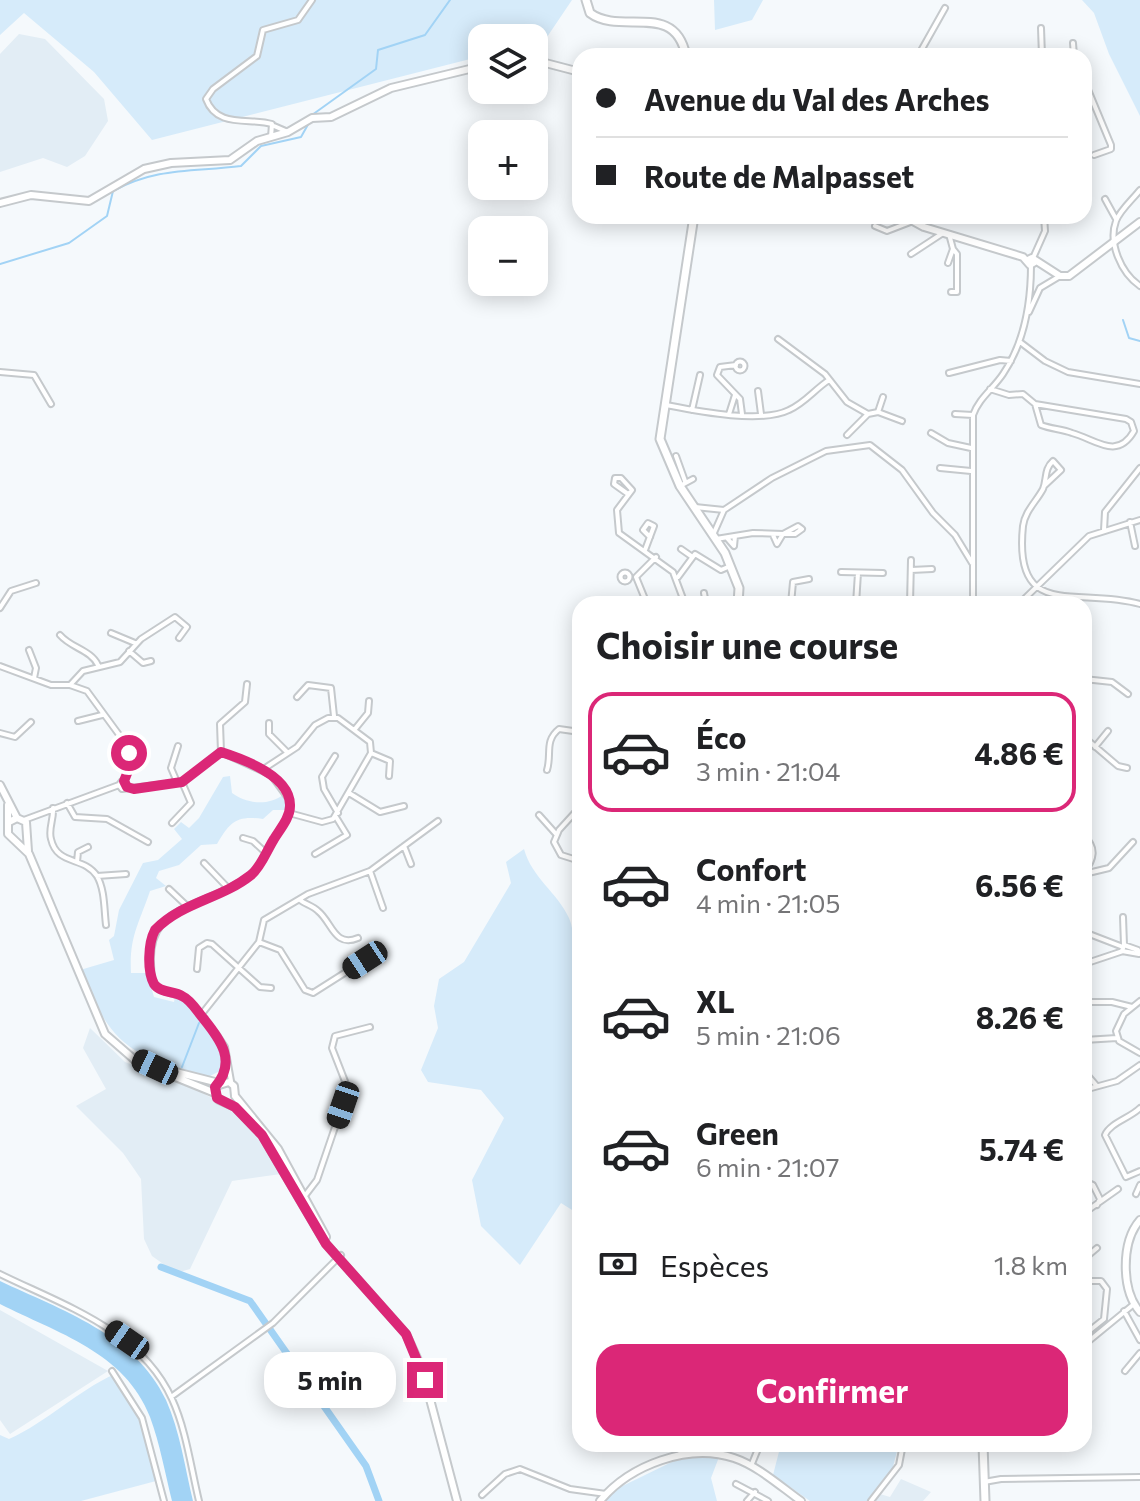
<!DOCTYPE html>
<html lang="fr">
<head>
<meta charset="utf-8">
<style>
  body { margin:0; font-family:Commissioner,sans-serif; background:#f6f6f6; color:#202124; height:100vh; display:flex; flex-direction:column; font-size:30px; white-space:nowrap }
  * { box-sizing:border-box; margin:0 }
  p { font-size:26px; color:#757577 }
  .icon { flex:none; width:44px; height:44px; fill:none; stroke:currentColor; stroke-width:2; stroke-linecap:round; stroke-linejoin:round }
  .map { position:relative; flex:1; overflow:hidden }
  .details { position:absolute; left:572px; top:596px; width:520px; height:856px; display:flex; flex-direction:column; background:#fff; border-radius:24px; box-shadow:0 4px 20px #0003 }
  .details>* { flex:none }
  .top-card { position:absolute; left:572px; top:48px; width:520px; height:176px; border-radius:24px; box-shadow:0 4px 20px #0003; display:grid; align-content:center; height:176px; padding:0 24px; background:#fff }
  .fabs { position:absolute; left:468px; top:24px; display:grid; gap:16px }
  .fabs a { display:grid; place-items:center; width:80px; height:80px; border-radius:16px; background:#fff; box-shadow:0 4px 20px #0003; font-size:40px }
  .end { position:absolute; width:36px; height:36px; margin:-18px; border:10px solid #db2777; background:#fff; box-shadow:0 0 0 4px #fff }
  .from { border-radius:50% }
  .bubble { position:absolute; height:56px; border-radius:24px; background:#fff; box-shadow:0 4px 20px #0003; font-size:26px; font-weight:700; line-height:56px; text-align:center }
  .car { position:absolute; width:24px; height:48px; margin:-24px -12px; border-radius:10px; box-shadow:0 0 6px 2px #0007; background:linear-gradient(#222 24%,#8ab4d8 0 40%,#222 0 76%,#8ab4d8 0 86%,#222 0) }
  .top-card b { display:flex; align-items:center; gap:28px; height:76px; font-size:30px }
  .top-card b+b { border-top:2px solid #e0e0e0 }
  .top-card i { width:20px; height:20px; background:#202124 }
  ul { padding:0; list-style:none }
  li { display:flex; align-items:center; gap:24px; height:120px; margin:0 16px 12px; padding:0 8px; border:4px solid transparent; border-radius:24px }
  li div { flex:1 }
  li b { display:block; font-size:30px }
  li em { font-style:normal; font-weight:700 }
  li.active { border-color:#db2777 }
  li>.icon { width:72px; height:72px; stroke-width:1.5 }
  h2 { padding:0 24px; font-size:36px; line-height:96px }
  .pay { display:flex; align-items:center; gap:20px; height:88px; padding:0 24px; font-size:30px }
  .pay p { margin-inline-start:auto }
  .cta { display:flex; gap:16px; margin-top:auto; padding:16px 24px }
  .cta a { flex:1; height:92px; border-radius:24px; background:#db2777; color:#fff; font-size:32px; font-weight:700; line-height:92px; text-align:center }
  .map>svg:first-child { display:block }
</style>
</head>
<body>
<div class="map">
<svg width="1140" height="1501" viewBox="0 0 1140 1501">
  <rect width="100%" height="100%" fill="#f5f9fc"/>
  <path fill="#e2edf5" d="M19 34 45 39 104 99 108 121 85 156 67 167 43 158 0 172V54Z
    M90 1028 125 1062 199 1091 233 1110 266 1147 281 1174 232 1181 190 1269 176 1273 152 1256 144 1239 141 1179 123 1153 76 1106 106 1089 83 1048Z
    M0 1310 108 1371 10 1434 0 1420Z
    M901 1479 931 1492 923 1501H874L880 1494 890 1497Z"/>
  <path fill="#d6ebfa" d="M0 0H572L545 40 534 42V38H482V56L152 140 94 72 24 13 0 35Z
    M714 0H763L752 20 715 30Z
    M1082 0H1140V116L1109 54 1094 13Z
    M230 776 232 793C247 804 268 806 283 795L287 810H273L263 819C236 815 230 822 217 844L201 845 179 865 159 871 156 878 166 886 150 891C139 924 129 936 131 973H147L154 997 174 1002 175 997C202 1010 223 1042 222 1070L208 1077C128 1054 113 1048 80 970L114 960 109 940 114 936 119 910 143 863 158 860 182 839 174 829 181 822 189 828 199 818 223 777Z
    M524 849C532 878 557 892 569 918 579 940 565 965 580 986V1215L561 1203 520 1265 481 1226 472 1180 504 1118 481 1090 428 1082 421 1070 438 1028 434 1006 439 979 464 962 511 883 506 862Z
    M115 1374 142 1424 156 1481 81 1501H0V1435L9 1439C47 1422 77 1391 115 1374Z
    M781 1444H899L891 1474 868 1501H810L773 1475Z
    M719 1457 711 1478 717 1501H603L606 1494 680 1458Z"/>
  <path fill="#a2d3f5" d="M0 1281C61 1310 135 1334 166 1400 180 1431 185 1468 193 1501H172C165 1473 160 1444 150 1417 125 1352 57 1333 0 1304Z"/>
  <g fill="none" stroke-linecap="round" stroke-linejoin="round">
    <path stroke="#a2d3f5" stroke-width="2" d="M312 115 376 69 378 50 425 35 450 0
      M0 264 69 243 107 216 113 191C157 167 193 172 241 166L261 146 301 137 310 121
      M1123 320 1129 338 1140 341
      M182 1067 199 1023"/>
    <path stroke="#a2d3f5" stroke-width="7" d="M161 1267 250 1301 366 1466 379 1501"/>
    <g stroke="#c5c9cc" stroke-width="8">
      <path id="street" d="M1041 28 1042 56
        M1073 43 1074 56
        M918 56 945 8
        M1084 80 1111 145V149L1094 155
        M274 126 288 132
        M271 137 272 124C250 117 217 129 206 99L213 89 257 56 263 30 298 20 312 0
        M1105 199 1116 219
        M875 226 887 231 913 221
        M911 254 943 233
        M1033 258 1045 231 1044 216
        M948 263 953 249 949 234
        M1140 286C1121 273 1108 243 1116 221 1120 210 1133 199 1140 190
        M951 292H957V254L953 249
        M1029 312 1040 288 1060 276
        M778 339 825 374 847 402 868 414
        M1020 342 1045 361 1068 372 1140 384
        M735.5 366a4.5 4.5 0 1 1 9 0a4.5 4.5 0 1 1-9 0Z
        M736 365 720 367 717 375 740 399 742 414
        M0 372 34 375 51 404
        M949 373 1000 360 1011 361
        M990 389 1009 395 1023 394 1035 404 1126 419 1131 422 1134 431C1117 461 1095 439 1072 433 1062 429 1051 429 1041 425L1035 404
        M758 391 761 414
        M666 405C697 411 761 424 789 410 805 403 815 389 829 380
        M692 410 700 375
        M878 412 883 397
        M729 414 735 395
        M868 414 878 412 902 421
        M955 414 973 415
        M931 433 948 443 971 448
        M847 435 868 414
        M676 456 685 481
        M940 468 971 471
        M1045 485 1061 470 1053 461C1044 469 1047 479 1043 489 1036 502 1025 511 1023 526 1013 622 1077 586 1140 604
        M680 486 693 479
        M628 494 614 484 615 478H621L632 490 617 510 619 533 673 572 685 604
        M695 507 724 510
        M1130 522 1135 546
        M1104 530 1105 512 1140 468
        M713 535 724 510 772 478 826 451 870 445 902 470 933 513 955 535 972 563
        M727 538 734 546 735 536
        M716 539 753 533 783 534 798 526 802 529 795 534H783L777 544 773 535
        M681 549 691 556
        M645 550 654 526 648 523 643 530 650 537
        M911 570 932 569
        M841 572 883 573
        M620.5 577a4.5 4.5 0 1 1 9 0a4.5 4.5 0 1 1-9 0Z
        M678 577 695 554 721 570 728 567
        M704 593 706 604
        M647 604 636 577 656 557
        M791 604 793 582 809 579
        M856 604 858 573
        M910 604 911 560
        M973 604V415C979 398 993 389 1003 374 1024 343 1031 303 1031 265
        M1019 604 1089 536 1140 520
        M0 608 11 591 36 583
        M111 633 135 643
        M60 635C71 648 91 650 98 665
        M29 650 36 668 34 678
        M129 651 143 663 151 661
        M0 666 51 685H70L87 691 128 747 130 766 124 781
        M1084 679 1112 682 1128 694
        M70 685 83 671 120 662 141 639 175 617 187 627 179 638
        M297 697 308 685 331 688 334 716
        M78 721 102 715
        M269 723V734L287 752
        M355 729 368 713 369 701
        M0 733 15 737 31 722
        M1084 737 1118 766 1127 768
        M1095 747 1108 731
        M221 752 220 724 245 702 247 684
        M371 753 390 761 389 776
        M335 756 322 777 324 789 338 813
        M262 770 297 747 315 725 328 718H338L370 742 371 753 333 819 322 822 289 813
        M547 770C552 754 544 741 559 729L580 732
        M177 782 171 768 178 746
        M119 785 122 789 182 782 221 752 271 775 290 801C291 816 281 828 273 840 267 852 260 868 249 876 200 912 138 900 153 982L160 990 186 998 217 1035 225 1047 231 1081
        M349 793 380 812 404 806
        M67 803 75 817 107 819 148 842
        M580 807 559 830 554 842 561 855 580 861
        M53 808C54 819 48 829 51 839 57 866 84 856 97 876 105 890 104 909 106 925
        M539 815 556 834
        M24 820 119 785 122 781 127 787
        M172 823 191 803 182 782
        M1084 836C1097 848 1094 859 1084 873
        M243 838 253 841 266 853
        M404 846 411 864
        M315 854 347 835 336 817
        M77 862 78 852 88 847
        M204 863 228 888
        M370 871 383 908
        M1084 874 1109 868 1133 842
        M97 876 126 874
        M169 889 187 906
        M300 900C305 904 313 906 318 911 332 922 334 948 358 938
        M1123 917 1124 945
        M1084 932 1123 947
        M259 942 280 950 305 990 313 993 365 960
        M1124 945 1138 950 1139 954 1122 951Z
        M1084 964 1123 951
        M197 969 199 948 207 943 212 944 260 987 271 988
        M1140 1001 1124 1014 1116 1031 1119 1041 1140 1053
        M1084 1002H1112L1132 1007
        M201 1015 259 942 264 920 308 894 370 871 438 821
        M1084 1040 1117 1038
        M1084 1071 1096 1085
        M1084 1090 1117 1081 1140 1065
        M1140 1108C1130 1118 1110 1123 1105 1135L1126 1177 1140 1171
        M1084 1181 1093 1185 1100 1199 1097 1205
        M1136 1194 1140 1185
        M304 1197 317 1180 348 1089 332 1048 335 1036 370 1027
        M1084 1213 1118 1189
        M1084 1259 1097 1248
        M0 1274C63 1305 141 1330 172 1399 186 1429 191 1468 199 1501
        M1084 1281H1101L1107 1289 1104 1319 1084 1335
        M1124 1311 1140 1340
        M1084 1345 1134 1304
        M112 1371 142 1418 164 1501
        M1125 1371 1140 1353
        M171 1397 273 1323 341 1255
        M680 1454 685 1444
        M751 1466 760 1444
        M984 1482 1001 1479 1140 1477
        M736 1484 768 1501
        M482 1495 505 1474 520 1469 570 1489 606 1494
        M747 1501 755 1492
        M871 1501 899 1465 903 1444"/>
    </g>
    <g stroke="#c5c9cc" stroke-width="10">
      <path id="secondary" d="M534 60 580 72
        M0 203 31 195 89 201 144 169 171 163 230 160 257 141 288 132 312 118 331 117 391 88 482 66
        M904 216 924 227 1023 257 1030 265 1035 262
        M1028 260 1032 258 1060 276H1069L1140 222
        M0 785 17 818
        M8 805V834L29 854 105 1034 136 1061 215 1093 219 1100 235 1107 262 1135 326 1244 406 1334 422 1369 457 1501
        M9 822 17 818 26 822 28 851
        M168 1070 219 1083
        M216 1086 229 1082 234 1086 235 1096
        M235 1096 278 1149 326 1237
        M1140 1220C1121 1242 1121 1290 1140 1312
        M600 1501C630 1465 688 1443 734 1458 758 1466 780 1486 801 1501"/>
    </g>
    <g stroke="#c5c9cc" stroke-width="11">
      <path id="primary" d="M586 0 590 13C621 36 675 0 686 56
        M694 216 660 439 680 486 725 553 739 588 738 604
        M983 1444 985 1501"/>
    </g>
    <use href="#street" stroke="#fff" stroke-width="4"/>
    <use href="#secondary" stroke="#fff" stroke-width="6"/>
    <use href="#primary" stroke="#fff" stroke-width="7"/>
  </g>
  <g fill="none" stroke-linecap="round" stroke-linejoin="round">
    <path stroke="#db2777" stroke-width="10" d="M129 753 130 766 124 781 127 787 134 789 182 782 221 752C243 759 291 776 290 806 290 818 280 829 274 839 267 850 261 867 251 875 221 899 182 902 155 930 148 943 147 971 154 984 160 993 174 991 182 996 191 1000 197 1011 203 1018 221 1040 237 1062 215 1087L217 1098 235 1107 262 1135 326 1244 406 1334 425 1380"/>
  </g>
</svg>
<div class="fabs">
<a><svg class="icon" aria-label="layers" viewBox="0 0 24 24"><path d="M12 4l9 5-9 5-9-5zM3 14l9 5 9-5"/></svg></a>
<a>+</a>
<a>−</a>
</div>
<i class="end from" style="left:129px;top:753px"></i>
<i class="end" style="left:425px;top:1380px"></i>
<div class="bubble" style="left:264px;top:1352px;width:132px">5 min</div>
<i class="car" style="left:365px;top:960px;rotate:237deg"></i>
<i class="car" style="left:155px;top:1067px;rotate:295deg"></i>
<i class="car" style="left:343px;top:1105px;rotate:199deg"></i>
<i class="car" style="left:127px;top:1340px;rotate:305deg"></i>
<div class="top-card">
<b><i class="from"></i>Avenue du Val des Arches</b>
<b><i></i>Route de Malpasset</b>
</div>
<section class="details">
<h2>Choisir une course</h2>
<ul>
<li class="active"><svg class="icon" aria-label="car" viewBox="0 0 24 24"><path d="M5 17H2v-5l4-1 3-4h7l3 4 3 1v5h-3M9 17h6M6 11h13"/><circle cx="7" cy="17" r="2"/><circle cx="17" cy="17" r="2"/></svg><div><b>Éco</b><p>3 min · 21:04</p></div><em>4.86 €</em></li>
<li><svg class="icon" aria-label="car" viewBox="0 0 24 24"><path d="M5 17H2v-5l4-1 3-4h7l3 4 3 1v5h-3M9 17h6M6 11h13"/><circle cx="7" cy="17" r="2"/><circle cx="17" cy="17" r="2"/></svg><div><b>Confort</b><p>4 min · 21:05</p></div><em>6.56 €</em></li>
<li><svg class="icon" aria-label="car" viewBox="0 0 24 24"><path d="M5 17H2v-5l4-1 3-4h7l3 4 3 1v5h-3M9 17h6M6 11h13"/><circle cx="7" cy="17" r="2"/><circle cx="17" cy="17" r="2"/></svg><div><b>XL</b><p>5 min · 21:06</p></div><em>8.26 €</em></li>
<li><svg class="icon" aria-label="car" viewBox="0 0 24 24"><path d="M5 17H2v-5l4-1 3-4h7l3 4 3 1v5h-3M9 17h6M6 11h13"/><circle cx="7" cy="17" r="2"/><circle cx="17" cy="17" r="2"/></svg><div><b>Green</b><p>6 min · 21:07</p></div><em>5.74 €</em></li>
</ul>
<div class="pay"><svg class="icon" aria-label="cash" viewBox="0 0 24 24"><path d="M3 7h18v10H3z"/><circle cx="12" cy="12" r="2"/></svg>Espèces<p>1.8 km</p></div>
<div class="cta"><a>Confirmer</a></div>
</section>
</div>
</body>
</html>
